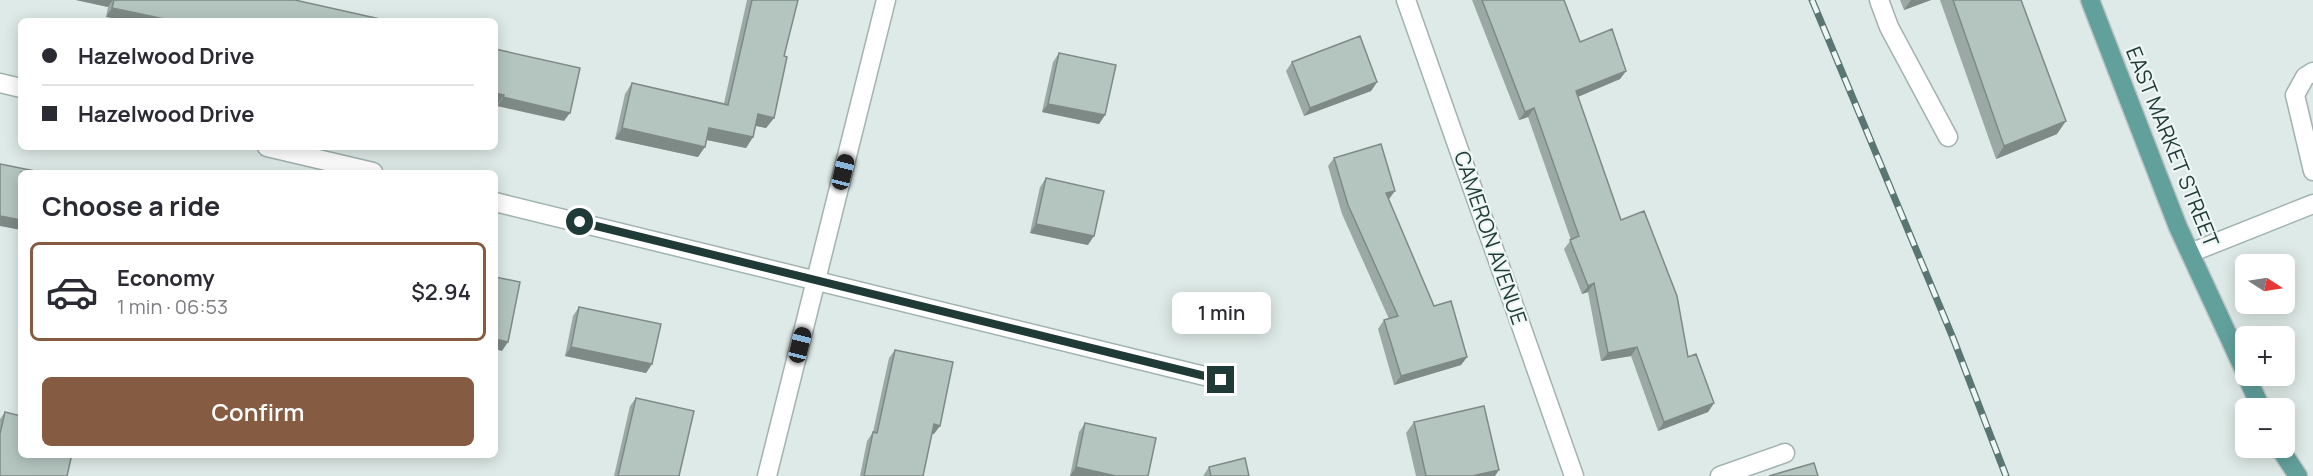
<!DOCTYPE html>
<html lang="en">
<head>
<meta charset="utf-8">
<style>
  body { margin:0; font-family:Manrope,sans-serif; background:#f7f7f7; color:#2b2b33; height:100vh; display:flex; flex-direction:column; font-size:22px; white-space:nowrap }
  * { box-sizing:border-box; margin:0 }
  p { font-size:20px; color:#7c7c81 }
  .icon { flex:none; width:33px; height:33px; fill:none; stroke:currentColor; stroke-width:2; stroke-linecap:round; stroke-linejoin:round }
  .map { position:relative; flex:1; overflow:hidden }
  .drawer { position:absolute; left:18px; top:170px; width:480px; height:288px; display:flex; flex-direction:column; background:#fff; border-radius:9px; box-shadow:0 3px 15px #0003 }
  .drawer>* { flex:none }
  .guide { position:absolute; left:18px; top:18px; width:480px; height:132px; border-radius:9px; box-shadow:0 3px 15px #0003; display:grid; align-content:center; height:132px; padding:0 24px; background:#fff }
  .needle { width:39px; rotate:102deg }
  .buttons { position:absolute; left:2235px; top:254px; display:grid; gap:12px }
  .buttons a { display:grid; place-items:center; width:60px; height:60px; border-radius:9px; background:#fff; box-shadow:0 3px 15px #0003; font-size:30px }
  .end { position:absolute; width:27px; height:27px; margin:-14px; border:8px solid #1f3a37; background:#fff; box-shadow:0 0 0 3px #fff }
  .from { border-radius:50% }
  .bubble { position:absolute; height:42px; border-radius:9px; background:#fff; box-shadow:0 3px 15px #0003; font-size:20px; font-weight:600; line-height:42px; text-align:center }
  .car { position:absolute; width:18px; height:36px; margin:-18px -9px; border-radius:8px; box-shadow:0 0 4px 2px #0007; background:linear-gradient(#222 24%,#8ab4d8 0 40%,#222 0 76%,#8ab4d8 0 86%,#222 0) }
  .guide b { display:flex; align-items:center; gap:21px; height:57px; font-size:22px }
  .guide b+b { border-top:2px solid #e1e1e2 }
  .guide i { width:15px; height:15px; background:#2b2b33 }
  ul { padding:0; list-style:none }
  li { display:flex; align-items:center; gap:18px; height:99px; margin:0 12px 9px; padding:0 12px; border:3px solid transparent; border-radius:9px }
  li div { flex:1 }
  li b { display:block; font-size:22px }
  li em { font-style:normal; font-weight:600 }
  li.current { border-color:#855c41 }
  li>.icon { width:54px; height:54px; stroke-width:1.5 }
  h2 { padding:0 24px; font-size:27px; line-height:72px }
  .action { display:flex; gap:12px; margin-top:auto; padding:12px 24px }
  .action a { flex:1; height:69px; border-radius:9px; background:#855c41; color:#fff; font-size:24px; font-weight:600; line-height:69px; text-align:center }
  .map>svg:first-child { display:block }
</style>
</head>
<body>
<div class="map">
<svg width="2313" height="476" viewBox="0 0 2313 476">
  <rect width="100%" height="100%" fill="#deeae7"/>
  <g fill="none" stroke-linecap="round" stroke-linejoin="round">
    <g stroke="#a1b2af" stroke-width="21">
      <path id="minor" d="M1406 0 1574 476
        M1879 0 1889 27 1948 137
        M2313 72 2305 77 2295 95 2313 171
        M0 83 21 88
        M267 147 373 172
        M495 202 1221 380
        M2190 253 2313 204
        M767 476 886 0
        M1720 476 1785 453"/>
    </g>
    <g stroke="#bcc4c3" stroke-width="21">
      <path id="major" d="M2090 0 2178 227 2246 374
        M2246 375 2261 408
        M2279 447 2298 476"/>
    </g>
    <use href="#minor" stroke="#fff" stroke-width="18"/>
    <use href="#major" stroke="#62a09c" stroke-width="18"/>
    <g stroke="#597673" stroke-width="7">
      <path id="rail" d="M1812 0 1953 338 2006 476"/>
    </g>
    <use href="#rail" stroke="#eef7f4" stroke-width="4.5" stroke-dasharray="14" stroke-linecap="butt"/>
  </g>
  <path fill="#9ba9a5" d="M76 0H295L106 17 108 7Z
    M747 0H798L784 56 774 118 766 128 756 126 753 137 746 148 707 140 698 157 615 139 625 94 632 83 724 103Z
    M1472 0H1564L1580 42 1626 71 1620 79 1578 97 1621 220 1688 357 1714 403 1708 412 1658 431 1631 356 1601 361 1588 292 1582 294 1564 249 1571 240 1528 117 1519 120Z
    M1900 0H1931L1904 10Z
    M1940 0H2021L2057 134 1996 159Z
    M1059 53 1105 115 1099 124 1042 112 1053 62Z
    M1292 62 1377 82 1371 91 1304 116 1286 71Z
    M1334 158 1388 199 1434 306 1467 357 1461 365 1394 385 1378 329 1384 320 1389 319 1342 214 1328 166Z
    M1046 178 1088 245 1030 233 1040 187Z
    M579 307 652 364 646 373 565 356 573 316Z
    M895 350 934 434H932L923 476H860L867 441 873 432 889 358Z
    M636 398 679 476H614L630 406Z
    M5 412 0 476V419Z
    M1414 422 1495 476H1416L1406 433Z
    M1085 423 1148 476H1070L1079 432Z
    M1209 467 1249 476H1203Z"/>
  <path fill="#7e8a86" d="M76 0H113L108 7Z
    M1911 0H1931L1904 10Z
    M112 8 174 21H127L106 17Z
    M1626 71 1620 79 1570 100 1576 91Z
    M1377 82 1371 91 1304 116 1310 108Z
    M495 93 504 95 498 104 495 103Z
    M503 97 570 113 564 121 497 106Z
    M1048 104 1105 115 1099 124 1042 112Z
    M1534 108 1528 117 1519 120 1525 112Z
    M758 114 774 118 766 128 751 125Z
    M2066 121 2057 134 1996 159 2004 146Z
    M622 128 705 147 698 157 615 139Z
    M709 128 753 137 746 148 702 139Z
    M1395 191 1389 199 1386 193Z
    M0 216 21 220V230L0 226Z
    M1036 224 1094 236 1088 245 1030 233Z
    M1594 283 1588 292 1582 294 1588 286Z
    M495 339 508 342 502 351 495 349Z
    M571 347 652 364 646 373 565 356Z
    M1637 347 1631 356 1601 361 1608 353Z
    M1467 357 1461 365 1394 385 1401 376Z
    M1714 403 1708 412 1658 431 1664 422Z
    M934 424 940 426 934 434 928 433Z
    M1076 467 1116 476H1070Z
    M1499 470 1495 476H1472Z"/>
  <path fill="#b4c5c0" stroke="#7e8a86" stroke-width="1.5" d="M114 0H295L389 21H174L112 8Z
    M752 0H798L784 56 787 57 774 118 758 114 753 137 709 128 705 147 622 128 632 83 728 105Z
    M1482 0H1564L1580 42 1612 29 1626 71 1576 91 1621 220 1644 211 1677 296 1688 357 1696 354 1714 403 1664 422 1637 347 1608 353 1594 283 1588 286 1570 240 1579 236 1534 108 1525 112Z
    M1953 0H2021L2066 121 2004 146Z
    M1360 36 1377 82 1310 108 1292 62Z
    M495 49 580 68 570 113 503 97 504 95 495 93Z
    M1059 53 1116 65 1105 115 1048 104Z
    M1381 144 1395 191 1386 193 1434 306 1451 301 1467 357 1401 376 1384 320 1398 316 1348 205 1334 158Z
    M0 164 40 172H21V220L0 216Z
    M1046 178 1104 191 1094 236 1036 224Z
    M495 277 520 282 508 342 495 339Z
    M579 307 661 324 652 364 571 347Z
    M895 350 953 362 940 426 934 424 923 476H864L873 432 877 433Z
    M636 398 694 411 679 476H618Z
    M1484 406 1499 470 1472 476H1426L1414 422Z
    M5 412 21 416V454H72L67 476H0V434Z
    M1085 423 1156 438 1148 476H1116L1076 467Z
    M1245 458 1249 476H1211L1209 467Z
    M1814 463 1818 476H1769Z"/>
  <g fill="none" stroke-linecap="round" stroke-linejoin="round">
    <path stroke="#1f3a37" stroke-width="8" d="M580 222 1221 380"/>
  </g>
  <g text-anchor="middle" stroke-width="4.5" stroke-linejoin="round" paint-order="stroke">
    <g font-size="21" fill="#1f3a37" stroke="#eef7f4">
      <text transform="translate(2172 147) rotate(68)" y="7">EAST MARKET STREET</text>
      <text transform="translate(1490 238) rotate(71)" y="7">CAMERON AVENUE</text>
    </g>
  </g>
</svg>
<div class="buttons">
<a><svg class="needle" viewBox="-14 -14 28 28"><path d="M0-13l5 13h-10z" fill="#e53935"/><path d="M0 13l5-13h-10z" fill="#7c7c81"/></svg></a>
<a>+</a>
<a>−</a>
</div>
<i class="end from" style="left:580px;top:222px"></i>
<i class="end" style="left:1221px;top:380px"></i>
<div class="bubble" style="left:1172px;top:292px;width:99px">1 min</div>
<i class="car" style="left:843px;top:172px;rotate:14deg"></i>
<i class="car" style="left:800px;top:345px;rotate:14deg"></i>
<div class="guide">
<b><i class="from"></i>Hazelwood Drive</b>
<b><i></i>Hazelwood Drive</b>
</div>
<section class="drawer">
<h2>Choose a ride</h2>
<ul>
<li class="current"><svg class="icon" aria-label="car" viewBox="0 0 24 24"><path d="M5 17H2v-5l4-1 3-4h7l3 4 3 1v5h-3M9 17h6M6 11h13"/><circle cx="7" cy="17" r="2"/><circle cx="17" cy="17" r="2"/></svg><div><b>Economy</b><p>1 min · 06:53</p></div><em>$2.94</em></li>
</ul>
<div class="action"><a>Confirm</a></div>
</section>
</div>
</body>
</html>
